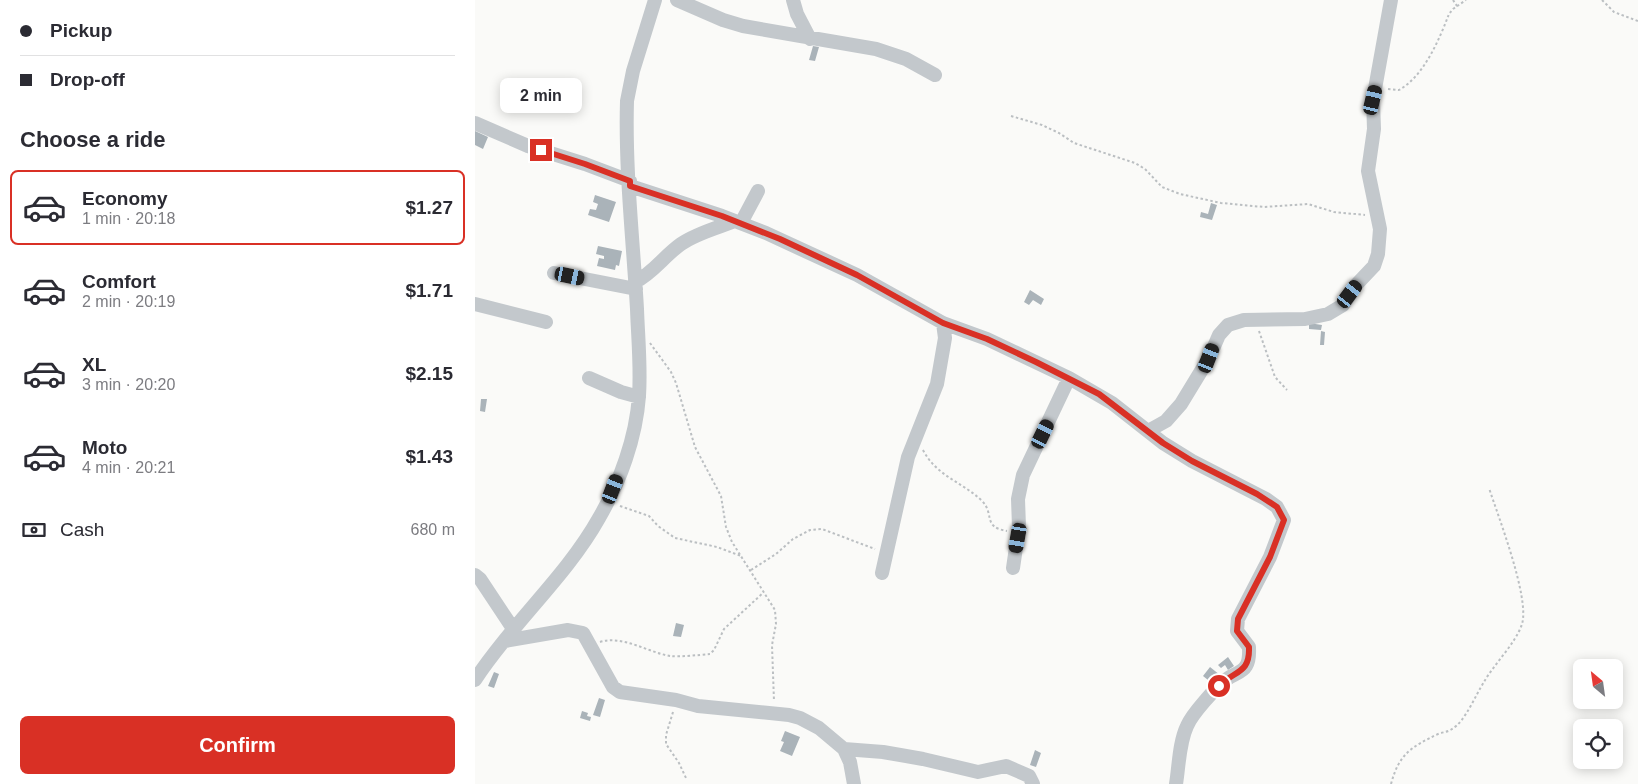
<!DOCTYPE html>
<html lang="en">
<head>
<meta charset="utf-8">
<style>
  body { margin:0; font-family:Helvetica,sans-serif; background:#f7f7f7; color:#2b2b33; height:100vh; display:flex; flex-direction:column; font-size:19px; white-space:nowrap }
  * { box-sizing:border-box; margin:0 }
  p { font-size:16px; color:#7c7c81 }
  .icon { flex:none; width:28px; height:28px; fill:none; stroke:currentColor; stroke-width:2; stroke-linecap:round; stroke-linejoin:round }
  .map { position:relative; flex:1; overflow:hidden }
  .details { display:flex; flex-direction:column; background:#fff; width:475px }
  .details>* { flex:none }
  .banner { display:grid; align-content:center; height:110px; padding:0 20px; background:#fff }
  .needle { width:32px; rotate:331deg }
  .fabs { position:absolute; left:1098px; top:659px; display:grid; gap:10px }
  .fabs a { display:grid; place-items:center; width:50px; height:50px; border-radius:8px; background:#fff; box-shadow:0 2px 12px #0003; font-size:25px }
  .end { position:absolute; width:22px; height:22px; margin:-11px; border:6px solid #d93025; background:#fff; box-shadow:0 0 0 2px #fff }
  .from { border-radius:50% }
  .bubble { position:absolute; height:35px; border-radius:8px; background:#fff; box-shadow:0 2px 12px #0003; font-size:16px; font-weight:600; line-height:35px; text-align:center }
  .car { position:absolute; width:15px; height:30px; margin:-15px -8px; border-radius:6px; box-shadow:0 0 4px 1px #0007; background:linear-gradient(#222 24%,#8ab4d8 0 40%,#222 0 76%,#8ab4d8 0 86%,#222 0) }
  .banner b { display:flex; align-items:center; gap:18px; height:48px; font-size:19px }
  .banner b+b { border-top:1px solid #e1e1e2 }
  .banner i { width:12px; height:12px; background:#2b2b33 }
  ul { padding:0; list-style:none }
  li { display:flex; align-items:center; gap:15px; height:75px; margin:0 10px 8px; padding:0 10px; border:2px solid transparent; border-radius:8px }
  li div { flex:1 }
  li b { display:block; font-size:19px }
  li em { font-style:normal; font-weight:600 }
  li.active { border-color:#d93025 }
  li>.icon { width:45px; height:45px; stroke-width:1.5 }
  h2 { padding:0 20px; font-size:22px; line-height:60px }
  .pay { display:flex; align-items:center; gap:12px; height:55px; padding:0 20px; font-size:19px }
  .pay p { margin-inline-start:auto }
  .primary-button { display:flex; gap:10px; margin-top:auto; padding:10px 20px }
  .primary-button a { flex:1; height:58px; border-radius:8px; background:#d93025; color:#fff; font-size:20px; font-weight:600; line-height:58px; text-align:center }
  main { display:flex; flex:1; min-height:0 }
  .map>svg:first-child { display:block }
</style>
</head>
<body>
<main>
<section class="details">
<div class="banner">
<b><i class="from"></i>Pickup</b>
<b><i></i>Drop-off</b>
</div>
<h2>Choose a ride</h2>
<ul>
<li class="active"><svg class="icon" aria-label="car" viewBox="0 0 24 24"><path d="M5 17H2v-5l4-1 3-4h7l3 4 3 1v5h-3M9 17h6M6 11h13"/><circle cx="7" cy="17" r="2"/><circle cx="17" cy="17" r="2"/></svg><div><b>Economy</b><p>1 min · 20:18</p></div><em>$1.27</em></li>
<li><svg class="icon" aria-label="car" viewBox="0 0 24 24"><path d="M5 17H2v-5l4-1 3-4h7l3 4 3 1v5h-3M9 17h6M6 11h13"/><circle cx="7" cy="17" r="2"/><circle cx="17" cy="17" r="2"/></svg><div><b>Comfort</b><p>2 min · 20:19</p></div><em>$1.71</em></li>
<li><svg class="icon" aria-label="car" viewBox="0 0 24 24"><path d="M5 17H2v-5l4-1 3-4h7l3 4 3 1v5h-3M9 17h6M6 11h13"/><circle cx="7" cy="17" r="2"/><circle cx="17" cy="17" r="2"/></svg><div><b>XL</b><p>3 min · 20:20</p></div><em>$2.15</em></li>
<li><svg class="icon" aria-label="car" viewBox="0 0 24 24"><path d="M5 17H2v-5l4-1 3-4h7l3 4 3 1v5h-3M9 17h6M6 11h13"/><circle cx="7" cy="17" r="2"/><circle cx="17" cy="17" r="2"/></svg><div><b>Moto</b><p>4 min · 20:21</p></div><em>$1.43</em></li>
</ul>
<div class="pay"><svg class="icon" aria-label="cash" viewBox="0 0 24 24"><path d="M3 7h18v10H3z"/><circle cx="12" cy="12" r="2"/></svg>Cash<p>680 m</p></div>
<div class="primary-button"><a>Confirm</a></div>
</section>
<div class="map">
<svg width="1163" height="784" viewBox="0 0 1163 784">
  <rect width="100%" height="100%" fill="#fafaf8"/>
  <path fill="#aab3b9" d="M338 46 344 47 340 61 334 60Z
    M0 131 13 137 8 149 0 145Z
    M120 195 141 202 134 222 113 215 115 209 121 210 123 204 118 202Z
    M736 203 742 205 737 220 725 217 726 212 733 214Z
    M123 246 147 251 144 266 141 265 140 270 122 266 124 258 129 259V256L121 254Z
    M555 290 569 299 566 305 558 300 554 305 549 302Z
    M834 323 847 325 846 330 834 329Z
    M846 331 850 332 849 345H845Z
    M6 399H12L10 412 5 411Z
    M201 623 209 625 206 637 198 636Z
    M753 657 759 666 753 670 750 665 746 668 743 665Z
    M735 667 745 675 738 684 728 676Z
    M19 672 24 674 19 688 13 686Z
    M124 698 130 700 125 717 118 715Z
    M107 711 113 713 112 716 116 717 115 721 105 718Z
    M310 731 325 737 317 756 305 751 309 742 306 741Z
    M560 750 566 753 561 767 555 765Z"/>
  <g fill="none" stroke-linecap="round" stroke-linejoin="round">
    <path stroke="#bbbfc2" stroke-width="2" stroke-dasharray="2.5 2.5" stroke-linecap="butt" d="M978 0 982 6
      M1127 0 1139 12 1163 21
      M913 89 924 90C949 76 964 40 974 14L978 9 991 0
      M536 116 567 125 584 133 599 143 660 163 670 169 687 187 705 194 746 203 789 207 833 204 859 212 890 215
      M784 331 800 377 812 390
      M175 343 196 372 201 383 220 447 246 496 251 527 257 542 300 610 301 624 297 645 299 701
      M448 450C462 477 488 482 507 501 520 514 507 527 532 531
      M145 506 174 516 183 526 200 538 242 547 266 556
      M276 570 301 554 318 539 335 530 347 529 400 549
      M125 642C148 635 172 652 195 656 205 657 224 655 235 654L239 650 249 629 289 592
      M198 712 191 735V744L204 763 211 778
      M916 784C924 754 936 747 963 734 968 732 973 732 977 729 990 722 1001 694 1009 682 1019 664 1041 643 1047 624 1055 598 1023 516 1014 488"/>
    <path stroke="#c3c8cc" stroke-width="14" d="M202 0 248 20 268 26 401 49 431 59 460 75
      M318 0 322 14 335 39
      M0 123 53 146 110 164 155 181
      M155 186 247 216 291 233 382 275 468 323 512 339 594 378 637 403 688 443 717 461 791 499 802 507 809 520 795 557 763 619 762 631 774 647C774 653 775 660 771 666 767 673 758 674 752 679 741 687 717 714 712 726 704 743 704 766 701 784
      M266 223 283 191
      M79 273 161 289
      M160 282C178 273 189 256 206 244 222 233 242 228 260 221
      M0 304 71 322
      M114 378 146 392 164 397
      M673 431 691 421 706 404 734 358 744 335 753 325 769 320 830 319 853 314 868 305 881 285 899 266 903 254 905 229 893 171 899 129 898 100 916 0
      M538 568 544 527 543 499 548 475 594 378
      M407 573 433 457 462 384 470 338 468 323
      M0 575 5 579 39 630
      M30 641 93 630 108 633 138 687 145 692 201 700 223 706 314 715 325 718 344 728 369 749 375 762 379 784
      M0 680C37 623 91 577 124 518 145 482 161 438 164 396 166 367 163 338 162 309 158 240 150 170 152 101L158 71 180 0
      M369 749 408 752 448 759 503 772 531 766 554 776 558 784"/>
  </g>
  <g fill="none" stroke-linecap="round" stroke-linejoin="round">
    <path stroke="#d93025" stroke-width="6" d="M66 150 110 164 155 181V186L247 216 305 239 382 275 468 323 512 339 561 362 624 394 688 443 717 461 782 494 802 507 809 520 795 557 763 619 762 631 774 647C775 674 760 670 744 686"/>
  </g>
</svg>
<div class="fabs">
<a><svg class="needle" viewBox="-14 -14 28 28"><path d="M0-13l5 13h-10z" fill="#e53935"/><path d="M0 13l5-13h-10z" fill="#7c7c81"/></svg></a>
<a><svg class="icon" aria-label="locate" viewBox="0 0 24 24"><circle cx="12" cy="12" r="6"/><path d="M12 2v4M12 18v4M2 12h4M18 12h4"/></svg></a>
</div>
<i class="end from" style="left:744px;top:686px"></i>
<i class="end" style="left:66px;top:150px"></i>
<div class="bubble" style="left:25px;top:78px;width:82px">2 min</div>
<i class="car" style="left:898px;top:100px;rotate:13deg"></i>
<i class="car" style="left:95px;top:276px;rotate:102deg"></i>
<i class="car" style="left:875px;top:294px;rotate:37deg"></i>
<i class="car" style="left:734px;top:358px;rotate:21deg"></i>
<i class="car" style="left:568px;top:434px;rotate:26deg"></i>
<i class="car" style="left:138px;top:489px;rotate:21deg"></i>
<i class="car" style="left:543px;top:538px;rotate:190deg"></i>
</div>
</main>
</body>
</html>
